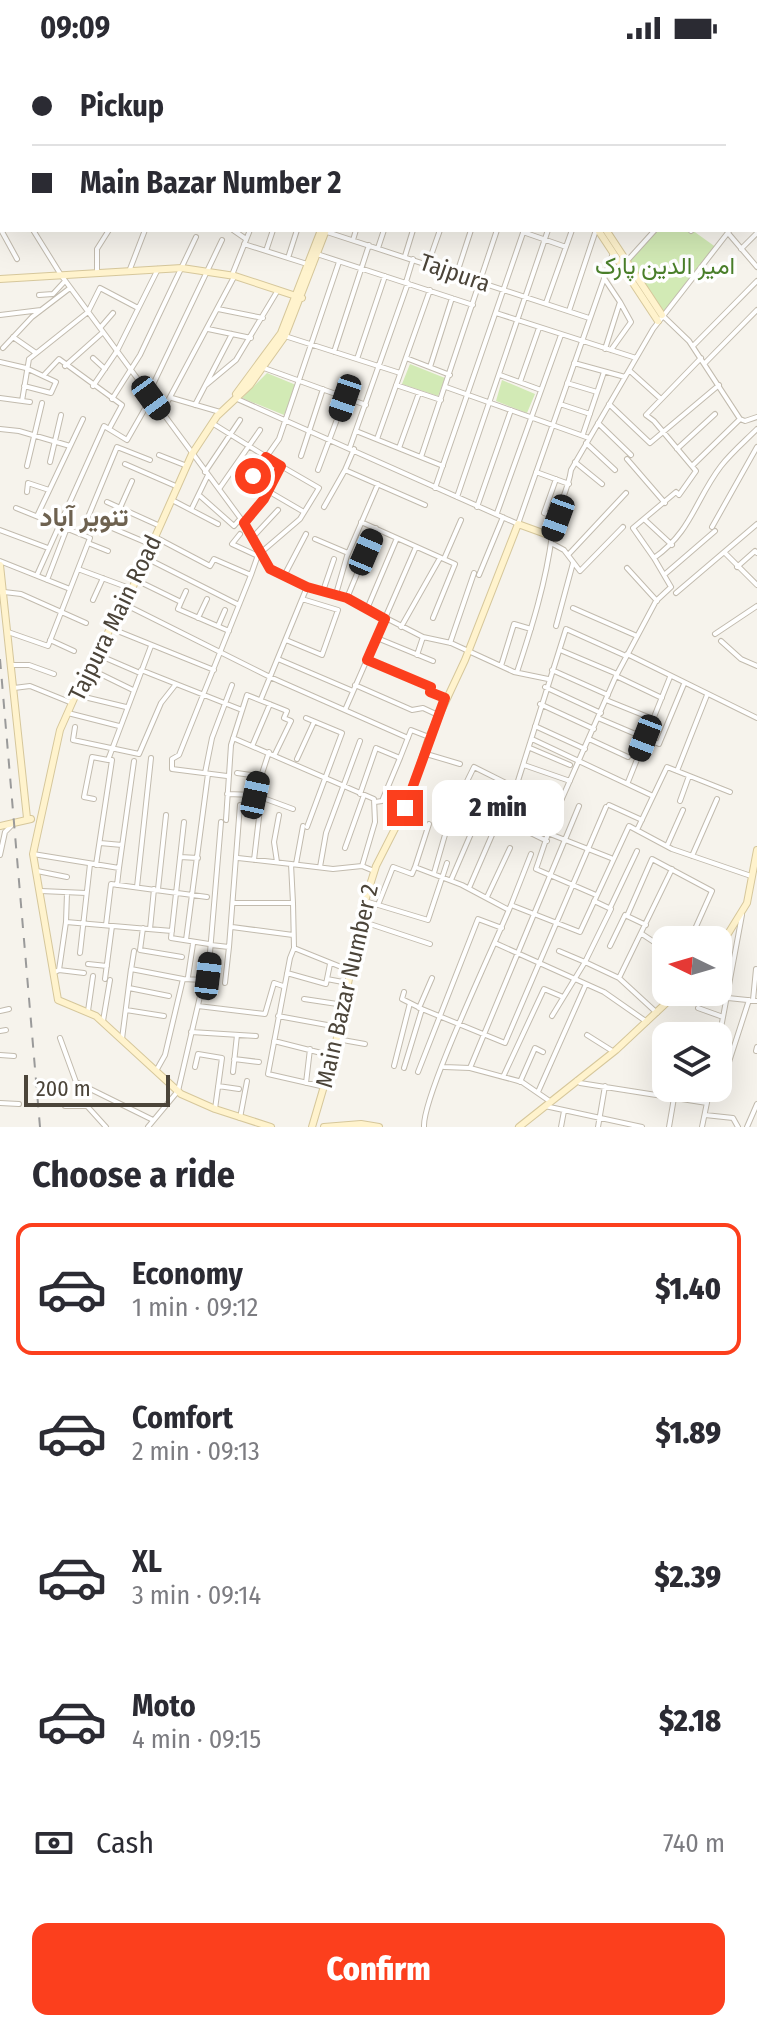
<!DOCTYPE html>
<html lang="en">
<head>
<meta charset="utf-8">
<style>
  body { margin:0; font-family:"Fira Sans Condensed",Vazirmatn,sans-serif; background:#f7f7f7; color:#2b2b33; height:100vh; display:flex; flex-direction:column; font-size:30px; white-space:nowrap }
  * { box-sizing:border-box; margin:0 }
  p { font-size:26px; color:#7c7c81 }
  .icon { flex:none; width:44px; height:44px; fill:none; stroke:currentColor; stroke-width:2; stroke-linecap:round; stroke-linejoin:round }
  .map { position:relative; height:1071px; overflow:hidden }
  .sheet { display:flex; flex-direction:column; background:#fff; flex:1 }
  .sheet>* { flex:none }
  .hud { position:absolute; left:0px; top:0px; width:758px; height:176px; box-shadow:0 8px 32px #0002; display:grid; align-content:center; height:176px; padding:0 32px; background:#fff }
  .needle { width:52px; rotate:275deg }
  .controls { position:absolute; left:652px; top:870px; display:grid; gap:16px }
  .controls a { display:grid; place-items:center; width:80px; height:80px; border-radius:16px; background:#fff; box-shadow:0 8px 32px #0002; font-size:40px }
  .scale { position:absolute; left:24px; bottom:20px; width:146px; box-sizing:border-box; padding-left:8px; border:4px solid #4b4439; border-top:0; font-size:22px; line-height:28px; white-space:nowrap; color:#4b4439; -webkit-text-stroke:6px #fff; paint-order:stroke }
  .end { position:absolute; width:36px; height:36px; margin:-18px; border:10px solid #fc3f1d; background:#fff; box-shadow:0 0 0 4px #fff }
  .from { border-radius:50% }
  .bubble { position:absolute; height:56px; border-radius:16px; background:#fff; box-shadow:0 8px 32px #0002; font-size:26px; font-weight:800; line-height:56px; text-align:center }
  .car { position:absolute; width:24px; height:48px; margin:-24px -12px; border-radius:10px; box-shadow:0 0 6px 2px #0007; background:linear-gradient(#222 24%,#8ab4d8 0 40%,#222 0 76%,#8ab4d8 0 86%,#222 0) }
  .hud b { display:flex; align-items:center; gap:28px; height:76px; font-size:30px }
  .hud b+b { border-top:2px solid #e1e1e2 }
  .hud i { width:20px; height:20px; background:#2b2b33 }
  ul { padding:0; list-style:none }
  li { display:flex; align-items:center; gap:24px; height:132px; margin:0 16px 12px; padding:0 16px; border:4px solid transparent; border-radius:16px }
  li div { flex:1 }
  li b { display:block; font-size:30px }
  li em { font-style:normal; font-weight:800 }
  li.selected { border-color:#fc3f1d }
  li>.icon { width:72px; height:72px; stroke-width:1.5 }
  h2 { padding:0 32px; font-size:36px; line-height:96px }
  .pay { display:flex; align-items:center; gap:20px; height:88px; padding:0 32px; font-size:30px }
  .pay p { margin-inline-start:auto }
  .primary-button { display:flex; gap:16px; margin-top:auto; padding:16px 32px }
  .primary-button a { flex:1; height:92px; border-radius:16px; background:#fc3f1d; color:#fff; font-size:32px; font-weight:800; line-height:92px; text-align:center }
  .status { display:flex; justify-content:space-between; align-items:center; height:56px; padding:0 40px; background:#fff; direction:ltr }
  .status svg { height:22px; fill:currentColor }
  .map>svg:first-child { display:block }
</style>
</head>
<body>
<div class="status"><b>09:09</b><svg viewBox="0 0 49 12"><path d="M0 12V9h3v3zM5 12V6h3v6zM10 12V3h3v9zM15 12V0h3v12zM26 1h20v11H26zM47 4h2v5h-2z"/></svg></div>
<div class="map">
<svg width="757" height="1071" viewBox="0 0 757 1071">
  <rect width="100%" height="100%" fill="#f6f3ec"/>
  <path fill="#d2eab5" d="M658 174H692L717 192 662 259 627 205Z
    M410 308 445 322 438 340 402 328Z
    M267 317 296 329 284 359 242 342Z
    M502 324 535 338 527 357 496 345Z"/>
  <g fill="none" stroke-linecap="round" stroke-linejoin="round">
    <g stroke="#c2bbae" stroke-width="6">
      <path id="street" d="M26 0 31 2
        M144 0 150 2
        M332 0 337 2
        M544 0V2
        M655 0 669 2
        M17 2 18 0
        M41 2 42 0
        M61 2 62 0
        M116 2V0
        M158 2 159 0
        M186 2 187 0
        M214 2V0
        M238 2V0
        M267 2 268 0
        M285 2V0
        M309 2V0
        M355 2V0
        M415 2V0
        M442 2 443 0
        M471 2V0
        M562 2V0
        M592 2 593 0
        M622 2 623 0
        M650 2 651 0
        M729 2V0
        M756 10H757
        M0 38 2 35
        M756 38 757 37
        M756 89 757 87
        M0 97 2 94
        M0 120 2 124
        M756 138 757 137
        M0 168 2 167
        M0 172 17 203
        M33 174 61 219 244 467 270 513 307 531 347 542 423 581 451 587 514 616 548 623
        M233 174 246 183
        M691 175 692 174
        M327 176 589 262
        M523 176 566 191
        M728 177 757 211
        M353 184 356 174
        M244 188 307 208
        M378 192 384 174
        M741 193 757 177
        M266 195 273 174
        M317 198 473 249
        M405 200 413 174
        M288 202 297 174
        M627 205 655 174
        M428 208 440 174
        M130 213 145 174
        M97 216V193L109 174
        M457 217 471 174
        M232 219 250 174
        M604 222 620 246 605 293
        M406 226 413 203
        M39 239 53 238 65 225
        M546 247 572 174
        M218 253 263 262
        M569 255 596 174
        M496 257 636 302
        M0 259 41 254
        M662 259 689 285 740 363 745 365 757 361
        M100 272 113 257
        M208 273 251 282
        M285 280 400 317
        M13 281 36 297
        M693 290 757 225
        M3 292 32 261 70 232
        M611 294 631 266 620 246
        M334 296 369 189
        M93 302 105 313
        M406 302 450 319
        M701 302 646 359 654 365 696 415 679 439 676 436 633 472 654 502C692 475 695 444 721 410 731 397 745 385 757 373
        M357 303 385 220
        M0 306 26 312 56 326 51 337 24 330
        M574 307 625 321
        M705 307 757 254
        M65 310 102 277
        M430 311 452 242
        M264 312 366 349
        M630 315 661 343
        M44 319 59 303 122 349 109 373
        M500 319 541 334
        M520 326 539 272
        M567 327 597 336
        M206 329 236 304 278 234
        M396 329 441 344
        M93 330 117 295 158 213
        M446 331 589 382
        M149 337 222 184
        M0 342 30 346
        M172 342 220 356
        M235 342 518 468 613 197
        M112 343 140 299 196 181
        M22 345 29 303 88 256 100 232 138 252
        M560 348 590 358
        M609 348 650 387 719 329
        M195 349 232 278
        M162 356 234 221
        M212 367 281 410
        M598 367 631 399
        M0 373 19 375 70 390
        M356 375 443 410
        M583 378 604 316
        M377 383 430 234
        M586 387 615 414
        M350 391 408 227
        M399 392 419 337
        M354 393 345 414 425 449
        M677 393 715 358
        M159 399 187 410
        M301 400 323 333
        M421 401 497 174
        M627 403 665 447
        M50 406 61 359
        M575 406 602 428
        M125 408 178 431
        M27 410 42 347
        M692 410 740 363
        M318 414 345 342
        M205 416 240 364
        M536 416 569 428
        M253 420 279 383 339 206
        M556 423 544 457 558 462
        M435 432 524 174
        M219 433 260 374
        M268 435 304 456
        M27 436 28 427 49 434
        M199 439 234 470 240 463
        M457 441 548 174
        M172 444 218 468
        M107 446 160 470
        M324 451 345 414
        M477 451 511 354
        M120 452 132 425
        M192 452 208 419
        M497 457 561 279
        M38 458 83 363
        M116 462 112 472 152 489
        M644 463 672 489
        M361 466 455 508 433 562
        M244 467 264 443 281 410 319 432 300 463 258 499 251 519
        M712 471 757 391
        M0 474 48 492
        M81 478 117 391 150 404
        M240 478 232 488 258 500
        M155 481 210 510 214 503 251 519 239 549
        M252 482 278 454
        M315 483 348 497
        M88 487 108 495
        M553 488 564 494 580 515 623 471
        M725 497 757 529
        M568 499 626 437
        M146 502 239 549 179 699 172 703V713L227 720
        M654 502 671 531
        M444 503 461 464
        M0 505 70 533
        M737 511 755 495 757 497
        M627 512 657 545
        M78 513 132 533
        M37 519 104 370 127 384 151 342
        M479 519 503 461
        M664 519 715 475
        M284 520 306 478
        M47 524 67 472
        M136 524 181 546 178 553 229 575
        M323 535 334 503
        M4 536 21 538 86 567
        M676 537 757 468
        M336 538 347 500 378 428
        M347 542 376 472
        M93 544 103 522
        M181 546 186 535
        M124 548 270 621 408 682
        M573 552 637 580
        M367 553 397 482
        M198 562 207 543
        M218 570 225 554
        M556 570 573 507
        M401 571 440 502
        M110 572 214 614
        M8 576 48 590 90 482 16 452
        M715 578 757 550
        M377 582 433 605
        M50 584 74 595
        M286 584 322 599 338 554 302 543
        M721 585 741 603 757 610
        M450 587 474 517
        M560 594 617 618
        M96 598 140 617
        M627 598 757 662
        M417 599 423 581
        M278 603 353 635
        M367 604 431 631 430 636 445 642
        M12 609H29L54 618
        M501 610 514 568 531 573
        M88 612 133 634
        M141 614 242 654
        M552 614 608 639
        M517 616C532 571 546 526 552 479 554 457 568 437 571 414L653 273 730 174
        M616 620 662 642
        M355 629 412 654 423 652 438 659
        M545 631 601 657
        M14 632 30 630 72 647
        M76 639 126 651
        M261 643 307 531
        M606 644 653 663
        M540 648 594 673
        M345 654 416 491
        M68 657 119 670
        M306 662 342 677 307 771
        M598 662 659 688 684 628
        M535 670 585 693
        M75 671 73 684 139 698 161 647 176 628
        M233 682 374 743 375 766 362 810 374 815
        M532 683 653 740
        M589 683 628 701
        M253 688 270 648
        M530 692 570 709
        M423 697 460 708
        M400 702 411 674 429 681
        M297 703 314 666
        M524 709 570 725
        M677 715 707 639
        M205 717 212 682 232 629
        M237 717 258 720
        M628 726 670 621
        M517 728 566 573 626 600
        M516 732 506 765 547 785
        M227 738 255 739 293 753
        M360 738 376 692 400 702 382 745 375 746
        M255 739 269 696
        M94 743 84 741 92 701 108 704
        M680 745 689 720
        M511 747 553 763
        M609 749 642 764
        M226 764 231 689 247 639 287 655 284 662 291 665 275 698
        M184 766 171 882 209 888
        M637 774 667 711 730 736
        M550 778 611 802
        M100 787 122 789
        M667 790 683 754
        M345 792 364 739
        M33 798 119 812 117 829
        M0 799 5 776 11 770
        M692 800 717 743
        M180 801 198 802
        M238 802 291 808
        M254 804 260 753
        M277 806 274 786 279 759
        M296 808 303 770
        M96 809 112 704H108L151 590
        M320 811 326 777 360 685
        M415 811 429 768
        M119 812 134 705
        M37 815 67 821
        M434 817 451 758 474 711 516 732 517 728 562 743
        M451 824 476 766
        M137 831 151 702
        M469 832 495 772
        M158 833 166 759
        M41 835 86 837
        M596 839 536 813 553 763 616 620 656 545 671 531
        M487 841 510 792
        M365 845 428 864 447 807
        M594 845 611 853 585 906 619 922 657 957
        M235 847H293L294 892
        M293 847 291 808 333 813 362 810
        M378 849 393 811 412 818 415 811 462 829 509 854
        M511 849 531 798
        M610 852 637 795
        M361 865 430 888
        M66 866 67 837
        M106 869 111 828 207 841
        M646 869 627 860 652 803 712 835 690 884
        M232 871 293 879
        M143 872 140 894 182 901
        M150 873 154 833
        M642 878 666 894
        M186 884 208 718
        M495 887 604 936 647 966
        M211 889 229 891 225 927
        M610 890 625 859
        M229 891 240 749
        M80 897 90 808
        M88 908 107 910
        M59 914 84 917
        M131 914 134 895
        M55 916 59 914 66 866 172 875
        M287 917 326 928 330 908
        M188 921 193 888
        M619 922 672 813
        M105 923 112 870
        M327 923 348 927
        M129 932 169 940
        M404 936 402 943 420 952
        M728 942 757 945
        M304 943 344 949
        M753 944 756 913
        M198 950 265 958 274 927 283 930
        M419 952 432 922
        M698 952 723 961
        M126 954 164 960
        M0 955 9 953
        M88 955 93 920
        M278 960 338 971
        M552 960 585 906 559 895
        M103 965 110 924
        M0 975 6 974
        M191 976 256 980
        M587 979 614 996
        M672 980V977
        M60 982 76 1026 153 1064
        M122 983 131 913 183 923
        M337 983 365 988
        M274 985 333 1000
        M718 988 742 859
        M756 995 757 991
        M0 999 14 1000
        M234 1003 259 1006
        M728 1009 749 944
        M394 1010 410 947
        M195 1011 198 998 222 1002 215 1053
        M444 1011 470 1012 579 750
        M404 1012 422 953 505 987 606 751
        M470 1012 522 1026 551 1046
        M156 1015 165 999 183 923 204 924
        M233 1016 237 979
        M418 1016 478 863 502 872
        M503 1021 544 933 563 941
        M577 1024 580 1027 707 1047
        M520 1026 535 992 543 996
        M306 1027 310 993
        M218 1030 239 1033
        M325 1031 268 1018 290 902 294 892 351 915
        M538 1036 586 928
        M0 1047 19 1048
        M65 1050H87L106 1071
        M545 1050 642 1071
        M705 1059 733 1062 738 1071
        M240 1062 247 1025
        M148 1071 178 1035 205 919 208 920 221 766
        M424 1071C422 1041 495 888 511 849L580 876 629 770 672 793 751 820
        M561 1071 564 1055
        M598 1071 605 1030
        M669 1071 674 1042
        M702 1071 710 1032
        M747 1071 757 1048"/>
    </g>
    <g stroke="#d6c79b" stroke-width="8">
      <path id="secondary" d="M508 0 509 2
        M516 0 517 2
        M380 2V0
        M385 2 386 0
        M598 174 658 265
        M606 174 662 259
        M0 223 182 212 235 220 302 242
        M236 338 281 277 321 174
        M0 509 27 762
        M0 770 31 763
        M718 894 747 847 757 794
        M271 1071 215 1053 181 1038 96 960 58 944 33 798 60 674 84 620 131 535 192 398 217 360 250 329 285 280 326 174
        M312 1071 334 996 365 845 376 810 408 747 429 681 465 604 518 468 551 480
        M324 1071 361 1068 379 1071
        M519 1071 616 994 678 936"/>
    </g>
    <use href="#street" stroke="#fff" stroke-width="4"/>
    <use href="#secondary" stroke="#fff3cd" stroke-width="6"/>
    <path stroke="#9a9a9a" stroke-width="2" stroke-dasharray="10 10" stroke-linecap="butt" d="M0 603 40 1071"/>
  </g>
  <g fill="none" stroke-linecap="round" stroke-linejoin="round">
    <path stroke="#fc3f1d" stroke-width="10" d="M253 420 266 401 281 410 264 443 244 467 270 513 307 531 347 542 385 563 367 604 431 631 430 636 445 642 405 752"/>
  </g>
  <g text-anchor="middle" stroke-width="7" stroke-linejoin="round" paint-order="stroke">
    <g font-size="24" fill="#4a7f2a" stroke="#fff">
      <text x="665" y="218">امیر الدین پارک</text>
    </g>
    <g font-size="24" fill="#4b4439" stroke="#fff">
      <text transform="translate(455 217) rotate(19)" y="8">Tajpura</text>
      <text transform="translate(115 562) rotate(-64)" y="8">Tajpura Main Road</text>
      <text transform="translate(347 930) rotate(-77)" y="8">Main Bazar Number 2</text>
    </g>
    <g font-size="26" font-weight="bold" fill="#6e6250" stroke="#fff">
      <text x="84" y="470">تنویر آباد</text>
    </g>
  </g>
</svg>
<div class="controls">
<a><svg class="needle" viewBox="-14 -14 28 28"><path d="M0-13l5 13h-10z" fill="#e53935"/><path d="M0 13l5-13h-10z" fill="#7c7c81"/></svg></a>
<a><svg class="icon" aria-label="layers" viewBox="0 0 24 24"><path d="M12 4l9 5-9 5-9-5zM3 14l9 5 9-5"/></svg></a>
</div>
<div class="scale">200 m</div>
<i class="end from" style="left:253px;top:420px"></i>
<i class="end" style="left:405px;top:752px"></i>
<div class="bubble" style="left:432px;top:724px;width:132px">2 min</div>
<i class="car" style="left:151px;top:342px;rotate:144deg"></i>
<i class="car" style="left:345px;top:342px;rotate:199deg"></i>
<i class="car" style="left:558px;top:462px;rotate:200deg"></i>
<i class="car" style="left:366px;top:496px;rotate:23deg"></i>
<i class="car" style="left:645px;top:682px;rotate:201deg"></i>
<i class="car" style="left:255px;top:739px;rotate:12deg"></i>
<i class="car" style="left:208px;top:920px;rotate:7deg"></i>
<div class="hud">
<b><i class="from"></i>Pickup</b>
<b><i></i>Main Bazar Number 2</b>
</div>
</div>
<section class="sheet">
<h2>Choose a ride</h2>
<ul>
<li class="selected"><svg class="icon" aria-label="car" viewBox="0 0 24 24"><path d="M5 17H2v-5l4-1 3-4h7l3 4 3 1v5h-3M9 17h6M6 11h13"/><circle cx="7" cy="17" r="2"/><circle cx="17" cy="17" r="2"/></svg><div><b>Economy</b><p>1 min · 09:12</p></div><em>$1.40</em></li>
<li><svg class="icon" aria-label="car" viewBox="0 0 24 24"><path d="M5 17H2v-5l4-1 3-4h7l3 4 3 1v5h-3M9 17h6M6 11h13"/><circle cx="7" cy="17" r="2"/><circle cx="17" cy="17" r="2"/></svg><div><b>Comfort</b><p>2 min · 09:13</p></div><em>$1.89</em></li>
<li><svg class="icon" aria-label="car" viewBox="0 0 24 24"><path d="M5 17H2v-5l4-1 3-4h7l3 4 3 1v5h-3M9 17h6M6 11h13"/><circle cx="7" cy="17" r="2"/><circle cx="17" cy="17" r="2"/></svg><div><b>XL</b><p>3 min · 09:14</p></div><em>$2.39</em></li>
<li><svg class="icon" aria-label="car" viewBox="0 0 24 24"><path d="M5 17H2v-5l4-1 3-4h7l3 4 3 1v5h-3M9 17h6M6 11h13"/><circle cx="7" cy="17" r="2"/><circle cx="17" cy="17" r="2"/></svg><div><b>Moto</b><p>4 min · 09:15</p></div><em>$2.18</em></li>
</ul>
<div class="pay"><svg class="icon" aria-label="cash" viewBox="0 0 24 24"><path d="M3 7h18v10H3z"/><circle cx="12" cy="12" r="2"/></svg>Cash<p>740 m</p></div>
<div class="primary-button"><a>Confirm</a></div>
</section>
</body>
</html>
